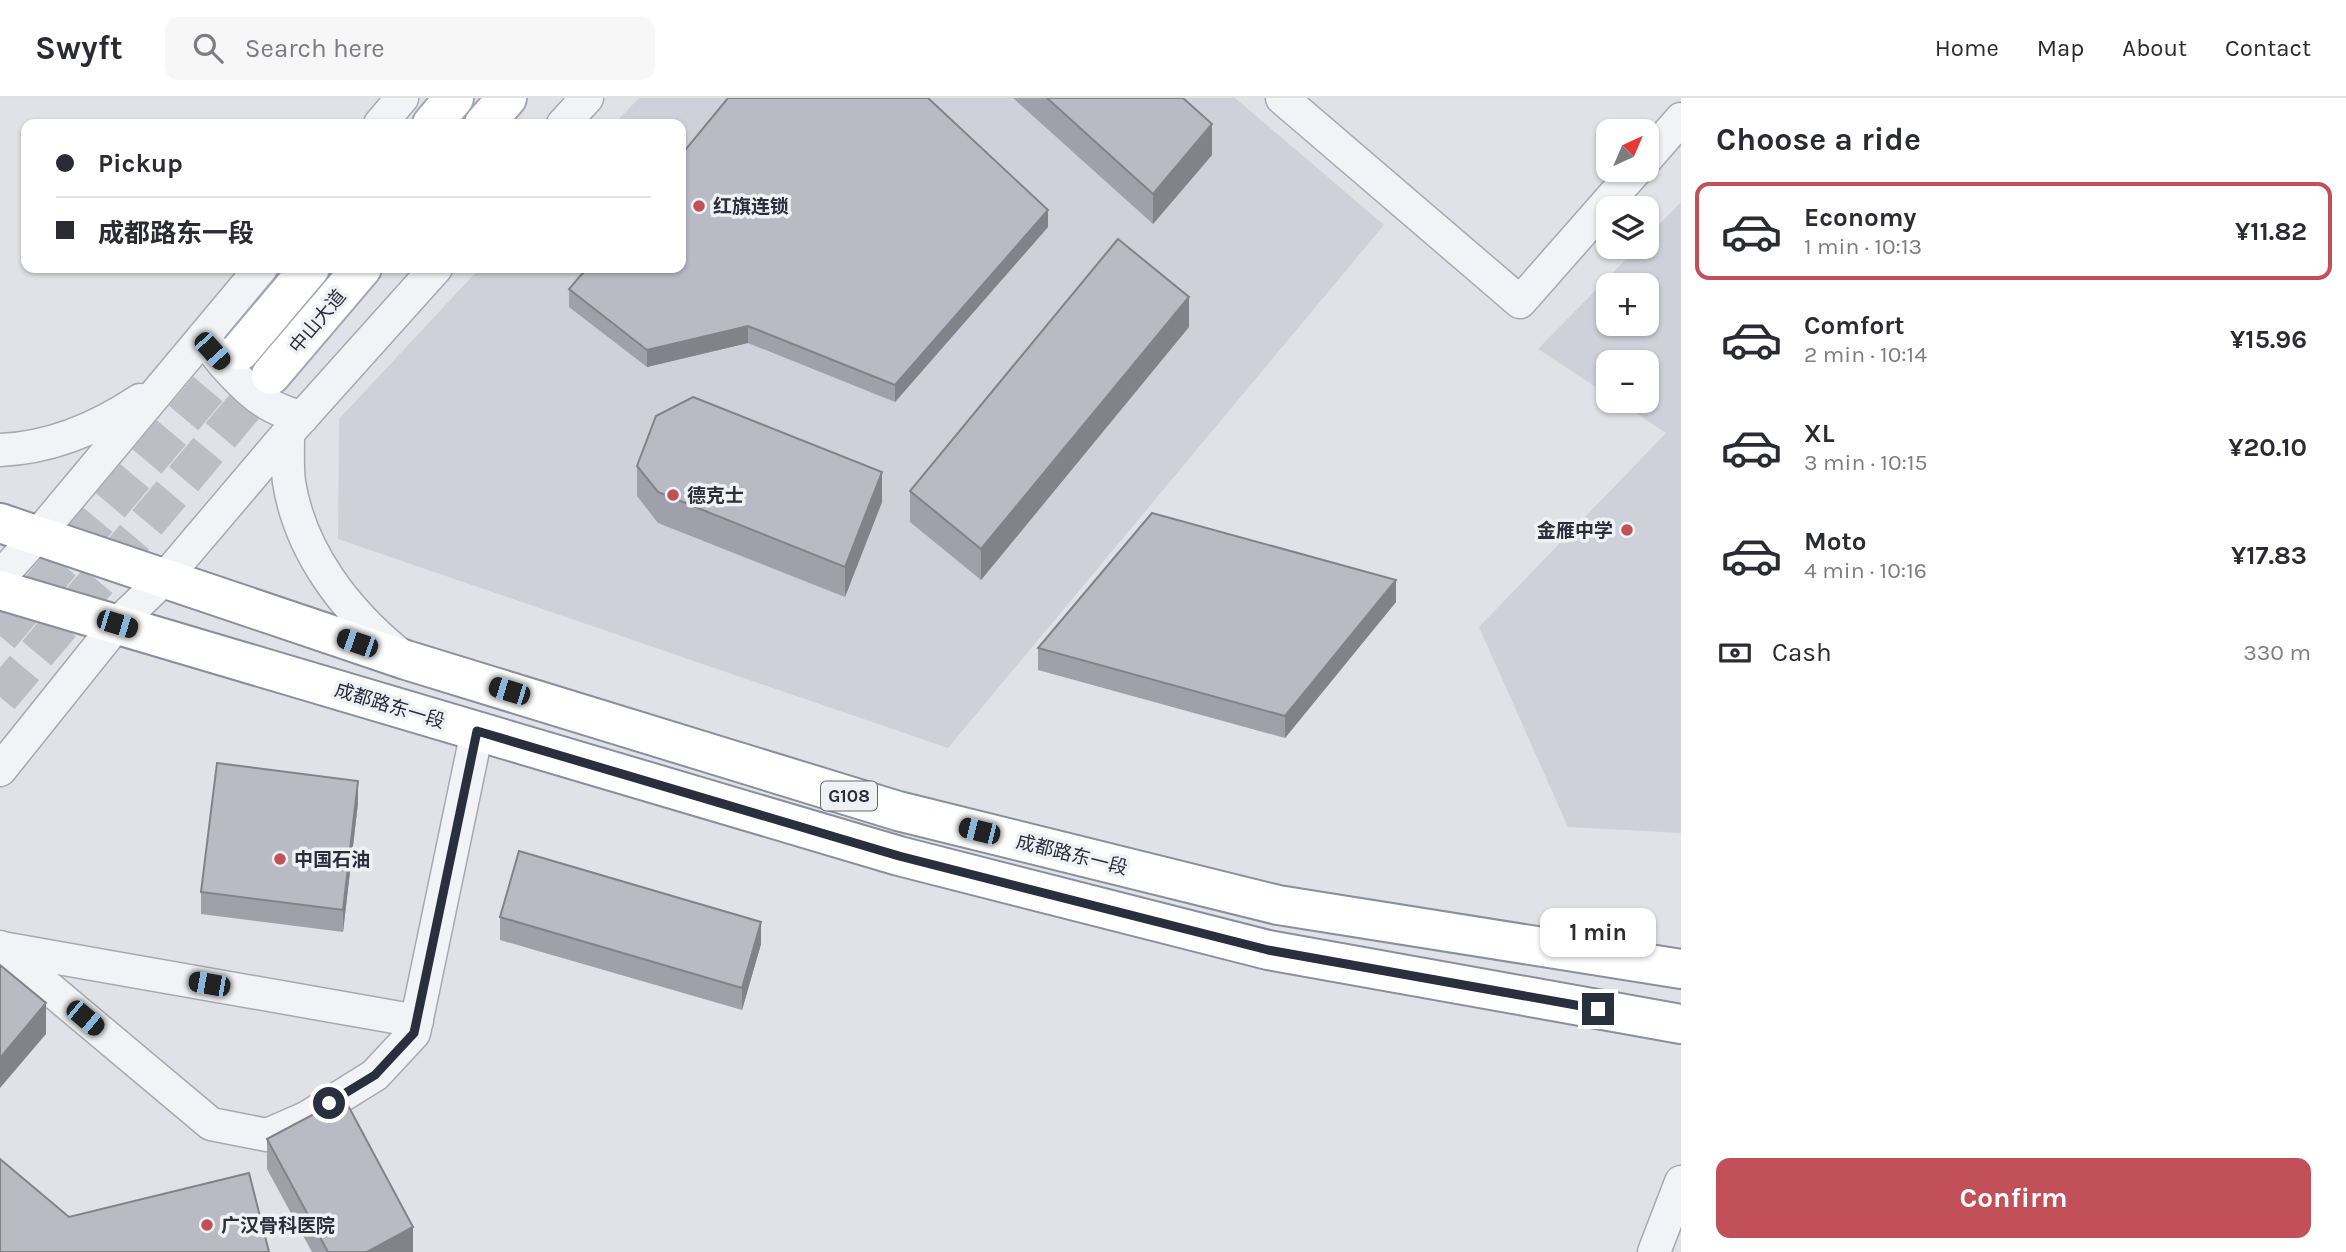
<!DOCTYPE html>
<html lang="en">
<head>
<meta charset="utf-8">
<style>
  body { margin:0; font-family:Karla,"Noto Sans SC",sans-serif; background:#f7f7f7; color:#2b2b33; height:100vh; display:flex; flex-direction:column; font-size:26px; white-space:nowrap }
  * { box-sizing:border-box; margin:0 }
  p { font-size:23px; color:#7c7c81 }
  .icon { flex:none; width:38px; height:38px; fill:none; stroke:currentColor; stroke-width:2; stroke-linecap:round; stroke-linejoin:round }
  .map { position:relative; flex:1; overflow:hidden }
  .drawer { display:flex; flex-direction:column; background:#fff; width:665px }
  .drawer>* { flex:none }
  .top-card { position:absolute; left:21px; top:21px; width:665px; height:154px; border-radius:14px; box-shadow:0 2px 5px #0004; display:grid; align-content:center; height:154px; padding:0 35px; background:#fff }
  .needle { width:46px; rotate:44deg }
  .fabs { position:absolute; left:1596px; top:21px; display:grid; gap:14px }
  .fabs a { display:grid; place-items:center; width:63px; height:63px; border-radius:14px; background:#fff; box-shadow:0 2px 5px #0004; font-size:35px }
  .end { position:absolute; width:32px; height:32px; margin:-16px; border:9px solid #2a2f3d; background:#fff; box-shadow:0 0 0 4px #fff }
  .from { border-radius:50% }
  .bubble { position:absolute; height:49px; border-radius:14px; background:#fff; box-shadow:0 2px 5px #0004; font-size:23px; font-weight:700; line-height:49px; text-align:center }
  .car { position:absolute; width:21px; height:42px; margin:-21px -10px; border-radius:9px; box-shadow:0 0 5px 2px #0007; background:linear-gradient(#222 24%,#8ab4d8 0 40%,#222 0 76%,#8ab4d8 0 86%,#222 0) }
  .top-card b { display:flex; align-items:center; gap:24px; height:66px; font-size:26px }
  .top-card b+b { border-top:2px solid #e1e1e2 }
  .top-card i { width:18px; height:18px; background:#2b2b33 }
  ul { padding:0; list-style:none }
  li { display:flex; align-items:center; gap:21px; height:98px; margin:0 14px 10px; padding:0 21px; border:4px solid transparent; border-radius:14px }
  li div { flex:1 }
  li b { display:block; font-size:26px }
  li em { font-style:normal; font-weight:700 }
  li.current { border-color:#c15058 }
  li>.icon { width:63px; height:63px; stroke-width:1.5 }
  h2 { padding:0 35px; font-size:32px; line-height:84px }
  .pay { display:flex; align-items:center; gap:18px; height:77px; padding:0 35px; font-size:26px }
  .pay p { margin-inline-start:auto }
  .button { display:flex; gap:14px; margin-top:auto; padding:14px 35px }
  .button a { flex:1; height:80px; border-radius:14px; background:#c15058; color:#fff; font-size:28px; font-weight:700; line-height:80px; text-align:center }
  header { display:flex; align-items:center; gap:42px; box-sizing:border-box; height:98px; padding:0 35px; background:#fff; border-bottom:2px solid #e1e1e2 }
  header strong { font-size:33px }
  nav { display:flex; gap:38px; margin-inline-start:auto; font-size:24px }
  .search { width:490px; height:63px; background:#f7f7f7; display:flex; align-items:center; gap:18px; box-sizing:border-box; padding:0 24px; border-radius:14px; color:#7c7c81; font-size:26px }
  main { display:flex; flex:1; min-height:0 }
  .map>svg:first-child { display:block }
</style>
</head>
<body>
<header>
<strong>Swyft</strong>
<div class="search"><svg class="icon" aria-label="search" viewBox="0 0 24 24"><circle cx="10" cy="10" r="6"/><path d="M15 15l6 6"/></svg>Search here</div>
<nav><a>Home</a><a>Map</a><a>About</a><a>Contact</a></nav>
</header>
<main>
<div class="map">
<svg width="1681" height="1154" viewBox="0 0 1681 1154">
  <rect width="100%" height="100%" fill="#e0e2e7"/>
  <path fill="#ced1d9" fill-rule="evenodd" d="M639 0H1235L1384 127 948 650 338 441 339 321 480 170H681V26H614Z
    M1681 104V735L1568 729 1479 529 1666 335 1618 303H1647V264H1608V297L1538 251 1638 149H1647V139ZM1608 187H1647V226H1608Z"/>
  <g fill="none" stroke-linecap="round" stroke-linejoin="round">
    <path stroke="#bcbec5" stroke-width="38" stroke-dasharray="38 19" stroke-linecap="butt" d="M0 538 240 253
      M0 599 271 277"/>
    <g stroke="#a6a9b1" stroke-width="35">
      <path id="minor" d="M1282 0 1520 204 1636 72
        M380 26 402 0
        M563 26 587 0
        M1647 60 1681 21
        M204 238C215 259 249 296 270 307 280 313 291 316 302 320
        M288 335C288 351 287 368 289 384 300 454 346 513 399 556
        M0 352C50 350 98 330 140 302
        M0 479 38 437 261 170
        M0 672 117 526 165 480 288 335 436 170
        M0 849 211 1026 267 1037 306 1020 375 977 414 935 477 633
        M2 850 417 923
        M1654 1154 1681 1084"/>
    </g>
    <g stroke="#a0a6b2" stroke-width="42">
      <path id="major" d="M432 26 454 0
        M484 26 507 0
        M240 253 310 170
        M271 277 362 170"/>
    </g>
    <g stroke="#898f9d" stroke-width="42">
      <path id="highway" d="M0 425 406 562 898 713 1278 807 1681 871
        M0 492 899 758 1268 852 1681 926"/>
    </g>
    <use href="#minor" stroke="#f2f3f6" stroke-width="32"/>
    <use href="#major" stroke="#fff" stroke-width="38"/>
    <use href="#highway" stroke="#fff" stroke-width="38"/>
  </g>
  <path fill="#9ea1a9" d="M1013 0H1183L1212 57 1153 126Z
    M1048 129 895 304 748 245 647 269 569 209V191Z
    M1189 229 981 482 910 424V393Z
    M637 368 882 404 845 499 658 425 637 398Z
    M1396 504 1285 640 1038 572V550Z
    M358 705 343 834 201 816V794Z
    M500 819 761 846 742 912 500 842Z
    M267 1041 413 1154H312L267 1071Z"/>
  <path fill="#818389" d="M1212 26V57L1153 126V96Z
    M1048 112V129L895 304V287Z
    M1189 199V229L981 482V451Z
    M748 228V245L647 269V252Z
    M882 374V404L845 499V469Z
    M1396 482V504L1285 640V618Z
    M358 683V705L343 834V812Z
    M761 824V846L742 912V890Z
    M46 905V936L0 990V960Z
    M413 1129V1154H367Z"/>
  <path fill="#b8bbc4" stroke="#818389" stroke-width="2" d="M728 0H928L1048 112 895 287 748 228 647 252 569 191 587 170H681V57Z
    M1047 0H1183L1212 26 1153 96Z
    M1118 141 1189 199 981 451 910 393Z
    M693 299 882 374 845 469 658 394 637 368 656 318Z
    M1152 415 1396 482 1285 618 1038 550Z
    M217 665 358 683 343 812 201 794Z
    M519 753 761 824 742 890 500 819Z
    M0 867 46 905 0 960Z
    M344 1000 413 1129 367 1154H328L267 1041Z
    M0 1061 69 1119 249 1075 269 1154H0Z"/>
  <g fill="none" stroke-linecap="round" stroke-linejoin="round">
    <path stroke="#2a2f3d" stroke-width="9" d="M329 1005 375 977 414 935 477 633 899 758 1268 852 1598 911"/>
  </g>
  <g fill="#c15058" stroke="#eff1f5" stroke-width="2.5">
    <circle cx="699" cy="108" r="7"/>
    <circle cx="673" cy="397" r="7"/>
    <circle cx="1627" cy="432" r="7"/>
    <circle cx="280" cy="761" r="7"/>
    <circle cx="207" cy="1127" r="7"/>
  </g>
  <g text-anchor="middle" stroke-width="7" stroke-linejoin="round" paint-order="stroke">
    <rect fill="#eff1f5" stroke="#656974" stroke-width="2" x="821" y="683.5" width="56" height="29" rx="5"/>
    <g font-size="18" font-weight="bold" fill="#2a2f3d">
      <text x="849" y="704">G108</text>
    </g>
    <g font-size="19" font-weight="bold" fill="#2a2f3d" stroke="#eff1f5" text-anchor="start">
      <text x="713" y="115">红旗连锁</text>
      <text x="687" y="404">德克士</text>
      <text x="1613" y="439" text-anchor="end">金雁中学</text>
      <text x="294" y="768">中国石油</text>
      <text x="221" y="1134">广汉骨科医院</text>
    </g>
    <g font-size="19" fill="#2a2f3d" stroke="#eff1f5">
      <text transform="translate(317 223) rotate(-50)" y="7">中山大道</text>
      <text transform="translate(390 607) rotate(17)" y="7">成都路东一段</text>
      <text transform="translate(1072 756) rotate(14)" y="7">成都路东一段</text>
    </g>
  </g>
</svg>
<div class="fabs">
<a><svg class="needle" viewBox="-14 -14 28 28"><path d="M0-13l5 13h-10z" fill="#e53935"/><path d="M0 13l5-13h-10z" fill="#7c7c81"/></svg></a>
<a><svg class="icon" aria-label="layers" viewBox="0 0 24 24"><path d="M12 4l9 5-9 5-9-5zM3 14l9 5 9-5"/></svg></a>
<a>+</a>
<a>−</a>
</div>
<i class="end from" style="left:329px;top:1005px"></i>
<i class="end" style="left:1598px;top:911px"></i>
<div class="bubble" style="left:1540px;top:810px;width:116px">1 min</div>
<i class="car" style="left:212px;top:253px;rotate:138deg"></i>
<i class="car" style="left:117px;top:526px;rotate:107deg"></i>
<i class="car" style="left:357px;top:545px;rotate:289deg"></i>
<i class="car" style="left:509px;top:593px;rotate:287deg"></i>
<i class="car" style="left:979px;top:733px;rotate:284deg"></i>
<i class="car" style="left:209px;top:886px;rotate:280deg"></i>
<i class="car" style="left:85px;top:920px;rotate:130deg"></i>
<div class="top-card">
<b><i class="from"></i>Pickup</b>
<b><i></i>成都路东一段</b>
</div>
</div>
<section class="drawer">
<h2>Choose a ride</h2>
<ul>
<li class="current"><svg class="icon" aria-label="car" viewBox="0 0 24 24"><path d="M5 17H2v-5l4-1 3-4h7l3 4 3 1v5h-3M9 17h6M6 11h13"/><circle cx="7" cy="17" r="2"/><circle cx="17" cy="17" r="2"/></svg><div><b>Economy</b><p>1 min · 10:13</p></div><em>¥11.82</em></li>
<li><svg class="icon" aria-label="car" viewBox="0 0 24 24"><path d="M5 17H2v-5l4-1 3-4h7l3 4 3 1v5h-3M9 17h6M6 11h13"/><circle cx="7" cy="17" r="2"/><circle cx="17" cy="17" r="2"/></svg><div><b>Comfort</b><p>2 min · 10:14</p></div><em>¥15.96</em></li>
<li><svg class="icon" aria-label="car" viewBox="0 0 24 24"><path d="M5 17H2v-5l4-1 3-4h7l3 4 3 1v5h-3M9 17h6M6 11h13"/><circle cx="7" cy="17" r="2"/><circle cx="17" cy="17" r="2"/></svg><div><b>XL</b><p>3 min · 10:15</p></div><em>¥20.10</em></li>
<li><svg class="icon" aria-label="car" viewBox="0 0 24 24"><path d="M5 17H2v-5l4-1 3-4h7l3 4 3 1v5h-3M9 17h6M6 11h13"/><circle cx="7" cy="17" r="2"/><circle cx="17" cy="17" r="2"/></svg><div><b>Moto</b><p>4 min · 10:16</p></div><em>¥17.83</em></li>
</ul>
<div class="pay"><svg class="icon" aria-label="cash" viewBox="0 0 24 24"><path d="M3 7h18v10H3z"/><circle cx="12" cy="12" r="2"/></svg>Cash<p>330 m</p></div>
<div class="button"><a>Confirm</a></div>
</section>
</main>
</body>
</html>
